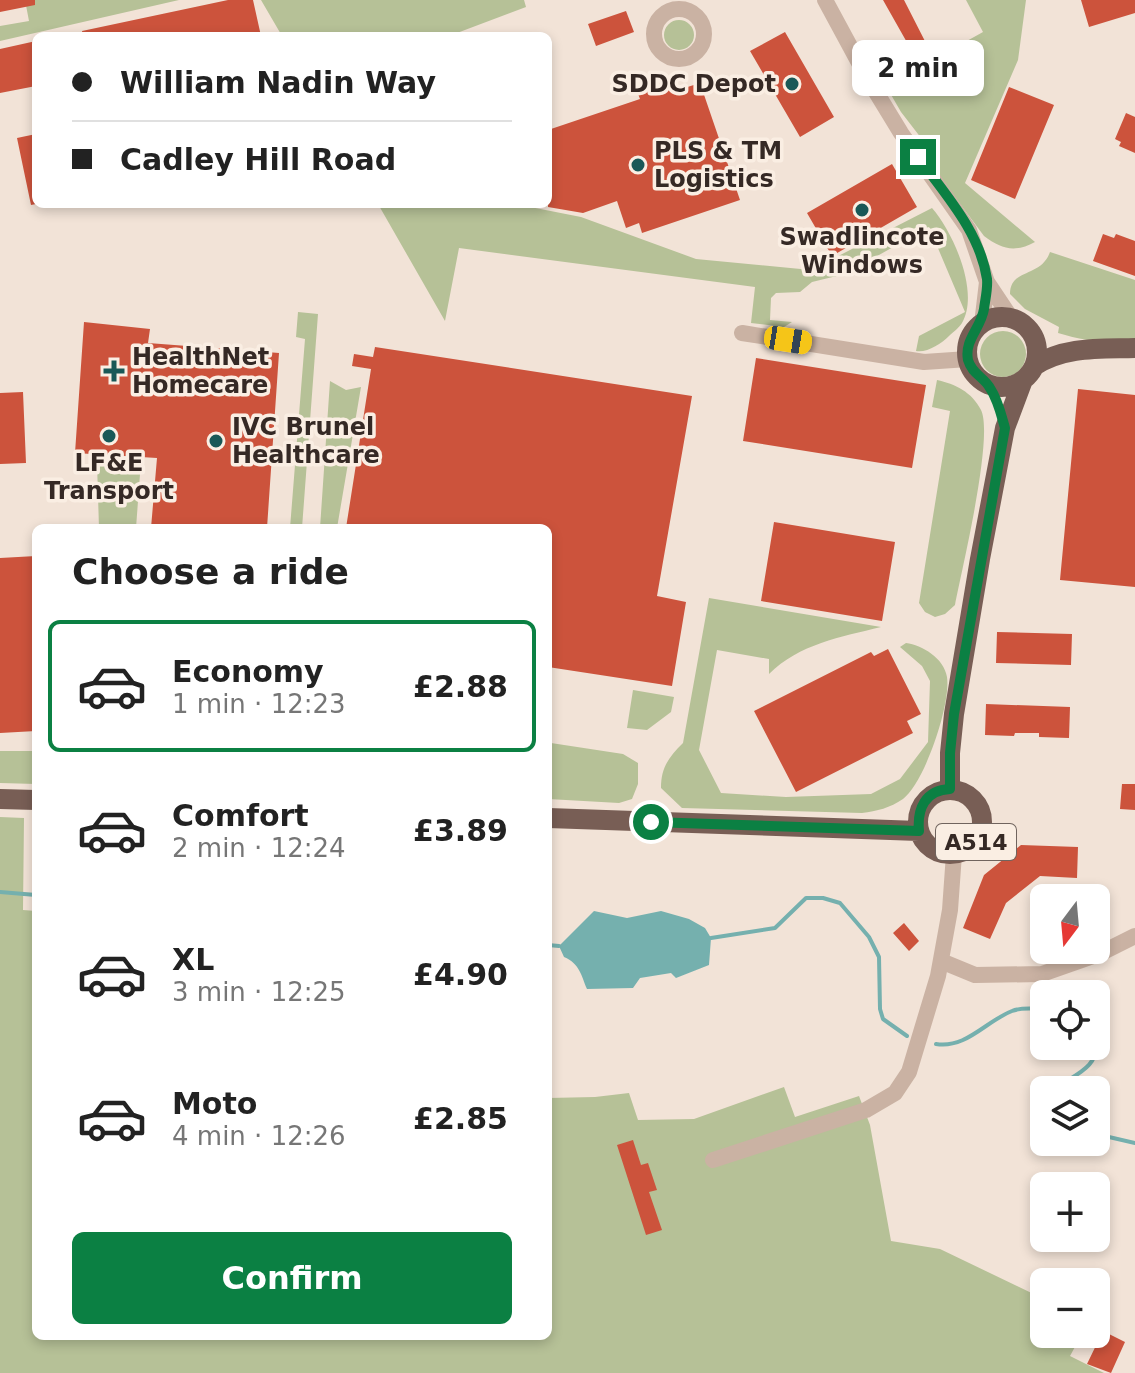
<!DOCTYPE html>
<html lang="en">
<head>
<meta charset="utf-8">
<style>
  body { margin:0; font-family:"DejaVu Sans",sans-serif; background:#f2f2f2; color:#222; height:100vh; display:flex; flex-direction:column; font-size:30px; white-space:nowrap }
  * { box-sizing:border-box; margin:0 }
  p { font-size:26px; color:#767676 }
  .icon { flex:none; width:44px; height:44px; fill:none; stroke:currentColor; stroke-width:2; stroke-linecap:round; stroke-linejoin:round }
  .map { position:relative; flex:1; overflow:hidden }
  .side { position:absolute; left:32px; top:524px; width:520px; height:816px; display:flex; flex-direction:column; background:#fff; border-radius:12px; box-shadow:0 4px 12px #0003 }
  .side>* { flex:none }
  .guide { position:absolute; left:32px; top:32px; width:520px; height:176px; border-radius:12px; box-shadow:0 4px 12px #0003; display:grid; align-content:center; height:176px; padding:0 40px; background:#fff }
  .needle { width:52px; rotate:196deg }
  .controls { position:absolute; left:1030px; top:884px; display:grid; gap:16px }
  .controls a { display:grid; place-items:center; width:80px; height:80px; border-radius:12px; background:#fff; box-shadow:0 4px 12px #0003; font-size:40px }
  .end { position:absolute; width:36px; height:36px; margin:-18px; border:10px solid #0b8043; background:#fff; box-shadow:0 0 0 4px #fff }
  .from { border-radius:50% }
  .bubble { position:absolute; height:56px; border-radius:12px; background:#fff; box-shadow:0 4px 12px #0003; font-size:26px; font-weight:700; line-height:56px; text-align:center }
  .car { position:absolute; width:24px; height:48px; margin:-24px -12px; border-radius:10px; box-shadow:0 0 6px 2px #0007; background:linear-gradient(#f5c518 24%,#345 0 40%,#f5c518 0 76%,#345 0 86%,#f5c518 0) }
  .guide b { display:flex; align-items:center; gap:28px; height:76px; font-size:30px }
  .guide b+b { border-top:2px solid #e0e0e0 }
  .guide i { width:20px; height:20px; background:#222 }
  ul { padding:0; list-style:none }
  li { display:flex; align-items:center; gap:24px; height:132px; margin:0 16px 12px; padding:0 24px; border:4px solid transparent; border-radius:12px }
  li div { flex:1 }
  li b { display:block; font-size:30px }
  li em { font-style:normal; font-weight:700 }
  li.active { border-color:#0b8043 }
  li>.icon { width:72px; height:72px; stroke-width:1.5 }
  h2 { padding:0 40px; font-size:36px; line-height:96px }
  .primary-button { display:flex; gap:16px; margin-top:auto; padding:16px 40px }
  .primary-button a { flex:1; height:92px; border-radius:12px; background:#0b8043; color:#fff; font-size:32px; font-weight:700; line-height:92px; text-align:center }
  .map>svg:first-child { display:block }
</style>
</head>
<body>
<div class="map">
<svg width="1135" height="1373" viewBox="0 0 1135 1373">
  <rect width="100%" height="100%" fill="#f2e3d7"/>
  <path fill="#b6c197" d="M25 0H179L0 41V26L29 21Z
    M261 0H524L526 7 449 36H282Z
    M966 0H1026L1018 60 965 183 1035 242C1015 253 1001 249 984 236L914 142 911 134 935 156 901 112 886 86 983 32Z
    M664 35a15 15 0 1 1 30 0a15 15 0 1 1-30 0Z
    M378 204H515L581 217 696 259 811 270 932 208C953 232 980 292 962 323 959 328 953 332 949 336 941 344 927 353 916 351L919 336 965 312 929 227 845 274 812 282 800 292 776 293 771 298 770 320 792 322 784 327 751 323 755 287 459 248 445 321Z
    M1050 252 1135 280V341C1108 344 1084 341 1058 333L1059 327 1025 309 1010 294C1010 268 1041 278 1050 252Z
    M298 312 318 314 302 528H290L305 339 296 337Z
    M980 354a23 23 0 1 1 46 0a23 23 0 1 1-46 0Z
    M937 380C955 384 972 392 981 410 994 436 962 569 955 605L945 614 935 617 925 612 919 603 950 411 932 407Z
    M330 381 346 390 361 387 337 528H320Z
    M141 461 136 528H99L97 463Z
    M709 598 881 627C841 637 799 644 769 674V659L717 650 699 750 721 793 786 797 871 794 900 779 928 742 930 681 922 666 900 647 906 643C922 645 944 658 947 677 951 704 925 782 903 799 890 808 877 811 862 813L682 808 661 788C661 767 669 757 683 743Z
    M633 690 674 697 671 712 647 730 627 728Z
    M551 743 623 754 638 763V784L632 799 619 803 548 799Z
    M0 751H36V784L0 783Z
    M0 817 24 818 23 910 36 911V1336H548V1098L595 1097 629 1093 638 1120 694 1119 784 1087 795 1117 859 1096 870 1125 891 1241 940 1249 1044 1299V1334H1082L1070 1356 1104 1373H0Z"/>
  <path fill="#75b0ae" d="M594 911 627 918 661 911 689 919 705 928 711 938 709 965 676 978 671 973 640 978 633 988 587 989C581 975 580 964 564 957L559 946Z"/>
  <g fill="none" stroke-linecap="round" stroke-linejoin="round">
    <path stroke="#75b0ae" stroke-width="4" d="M0 892 36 895
      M711 938 775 928 806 898H823L840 903 869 937 879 957 880 1009 883 1019 907 1036
      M548 945 559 946
      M936 1044C966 1049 986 1021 1012 1011 1021 1007 1034 1009 1044 1009
      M1054 1090C1072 1075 1099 1069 1096 1042
      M1096 1134 1135 1143"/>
  </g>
  <path fill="#cc533c" d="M0 0H35V5L0 12Z
    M228 0H253L261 36H83L82 31Z
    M883 0H904L931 53 905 67 897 52 909 46Z
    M1081 0H1135V13L1089 27Z
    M626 11 634 32 596 46 588 24Z
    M785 32 834 117 800 137 750 51Z
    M36 41V86L0 93V49Z
    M671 80 675 91 700 83 740 200 642 233 639 223 626 228 617 201 583 213 548 207V130L640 99 637 91Z
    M1009 87 1054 105 1015 199 971 180Z
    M1126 113 1135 117V153L1119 146 1121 142 1115 139Z
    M36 134V204L31 205 17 138Z
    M892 164 917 207 832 256 807 213Z
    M1103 234 1114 238 1116 234 1135 241V276L1093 261Z
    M84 322 150 329 148 343 279 353 267 528H151L157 458 75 453Z
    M375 347 692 396 657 596 686 602 672 686 548 667V528H346L371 369 352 366 354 354 373 357Z
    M756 358 926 385 912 468 743 441Z
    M1078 389 1135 395V587L1060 580Z
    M23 392 26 463 0 464V393Z
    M774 522 895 542 882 621 761 601Z
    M36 556V731L0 733V558Z
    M997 632 1072 634 1071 665 996 663Z
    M888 649 921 714 907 721 913 733 796 792 754 711 871 652 874 656Z
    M986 704 1070 707 1069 738 1039 737V733H1015L1014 736 985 735Z
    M1122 784H1135V810L1120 809Z
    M1021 845 1078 847 1077 878 1040 876 1006 903 990 939 963 928 984 875Z
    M904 923 919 941 909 951 893 933Z
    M633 1140 641 1165 648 1163 657 1190 649 1192 662 1230 646 1235 617 1145Z
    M1103 1331 1125 1342 1111 1373 1087 1364Z"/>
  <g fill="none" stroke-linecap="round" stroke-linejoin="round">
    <path stroke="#cab2a3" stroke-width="16" d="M825 0 865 74 901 133 969 230 987 282 1011 318
      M654 34a25 25 0 1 1 50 0a25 25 0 1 1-50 0Z
      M982 324 987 282
      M742 333 924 362 968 359
      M941 961 975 975 1042 974 1099 954 1135 936
      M713 1160 866 1110 895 1093 909 1072 938 976 950 910 954 854"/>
    <path stroke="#785e55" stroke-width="20" d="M967 352a35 35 0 1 1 70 0a35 35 0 1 1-70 0Z
      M1034 366C1065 346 1100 349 1135 348
      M950 789V753L954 714 980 559 1005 428 1023 380
      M918 822a32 32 0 1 1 64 0a32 32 0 1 1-64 0Z
      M0 799 36 800
      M548 818 919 831"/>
  </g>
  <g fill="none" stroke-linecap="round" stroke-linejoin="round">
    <path stroke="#0b8043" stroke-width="10" d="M651 822 919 831C917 809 925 790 950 789V753L954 714 1005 428C1001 414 998 400 990 388 984 377 972 374 968 360 964 340 981 328 984 309 985 300 988 289 987 279 980 232 945 194 918 157"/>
  </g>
  <g fill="#195857" stroke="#faeee3" stroke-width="3">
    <circle cx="792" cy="84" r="8"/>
    <circle cx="638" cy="165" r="8"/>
    <circle cx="862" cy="210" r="8"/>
    <path d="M110 359h8v8h8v8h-8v8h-8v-8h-8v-8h8z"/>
    <circle cx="109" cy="436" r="8"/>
    <circle cx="216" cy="441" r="8"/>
  </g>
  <g text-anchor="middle" stroke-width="7" stroke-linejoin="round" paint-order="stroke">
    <rect fill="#faeee3" stroke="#70645e" stroke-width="2" x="936" y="824" width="80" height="36" rx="6"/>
    <g font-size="22" font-weight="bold" fill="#352925">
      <text x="976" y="850">A514</text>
    </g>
    <g font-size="24" font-weight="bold" fill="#352925" stroke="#faeee3" text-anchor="start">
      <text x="776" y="92" text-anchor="end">SDDC Depot</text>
      <text x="654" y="159">PLS &amp; TM<tspan x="654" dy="28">Logistics</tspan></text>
      <text x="862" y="245" text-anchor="middle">Swadlincote<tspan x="862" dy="28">Windows</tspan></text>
      <text x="132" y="365">HealthNet<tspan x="132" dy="28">Homecare</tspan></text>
      <text x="232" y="435">IVC Brunel<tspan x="232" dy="28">Healthcare</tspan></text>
      <text x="109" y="471" text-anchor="middle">LF&amp;E<tspan x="109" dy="28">Transport</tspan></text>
    </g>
  </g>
</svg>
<div class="controls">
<a><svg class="needle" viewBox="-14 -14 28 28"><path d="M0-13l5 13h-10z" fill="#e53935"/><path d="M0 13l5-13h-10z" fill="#767676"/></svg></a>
<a><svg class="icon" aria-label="locate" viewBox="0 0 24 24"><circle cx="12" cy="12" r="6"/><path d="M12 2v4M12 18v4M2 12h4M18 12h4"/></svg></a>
<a><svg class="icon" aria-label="layers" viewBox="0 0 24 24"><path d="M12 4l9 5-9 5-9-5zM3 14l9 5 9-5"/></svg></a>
<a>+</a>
<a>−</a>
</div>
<i class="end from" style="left:651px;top:822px"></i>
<i class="end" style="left:918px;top:157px"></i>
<div class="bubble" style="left:852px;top:40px;width:132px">2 min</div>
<i class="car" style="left:788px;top:340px;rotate:99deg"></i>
<div class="guide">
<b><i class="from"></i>William Nadin Way</b>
<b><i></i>Cadley Hill Road</b>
</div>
<section class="side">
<h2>Choose a ride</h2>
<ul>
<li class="active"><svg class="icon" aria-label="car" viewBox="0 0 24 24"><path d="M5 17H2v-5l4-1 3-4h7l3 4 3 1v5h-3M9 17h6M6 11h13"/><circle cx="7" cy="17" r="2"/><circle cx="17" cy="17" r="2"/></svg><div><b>Economy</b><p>1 min · 12:23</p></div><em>£2.88</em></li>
<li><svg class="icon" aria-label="car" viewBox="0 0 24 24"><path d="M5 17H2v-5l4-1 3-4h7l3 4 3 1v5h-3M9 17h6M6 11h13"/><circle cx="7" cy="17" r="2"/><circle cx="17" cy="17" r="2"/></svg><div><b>Comfort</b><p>2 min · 12:24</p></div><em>£3.89</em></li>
<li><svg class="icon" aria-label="car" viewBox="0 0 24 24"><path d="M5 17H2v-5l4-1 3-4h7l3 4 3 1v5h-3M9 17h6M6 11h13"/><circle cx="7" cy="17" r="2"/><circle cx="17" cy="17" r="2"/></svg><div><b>XL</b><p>3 min · 12:25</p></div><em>£4.90</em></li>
<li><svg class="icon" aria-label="car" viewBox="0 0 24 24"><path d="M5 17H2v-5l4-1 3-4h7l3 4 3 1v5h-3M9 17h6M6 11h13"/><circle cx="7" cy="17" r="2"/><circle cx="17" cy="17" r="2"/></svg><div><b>Moto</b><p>4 min · 12:26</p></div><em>£2.85</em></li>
</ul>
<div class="primary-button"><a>Confirm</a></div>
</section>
</div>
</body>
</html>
